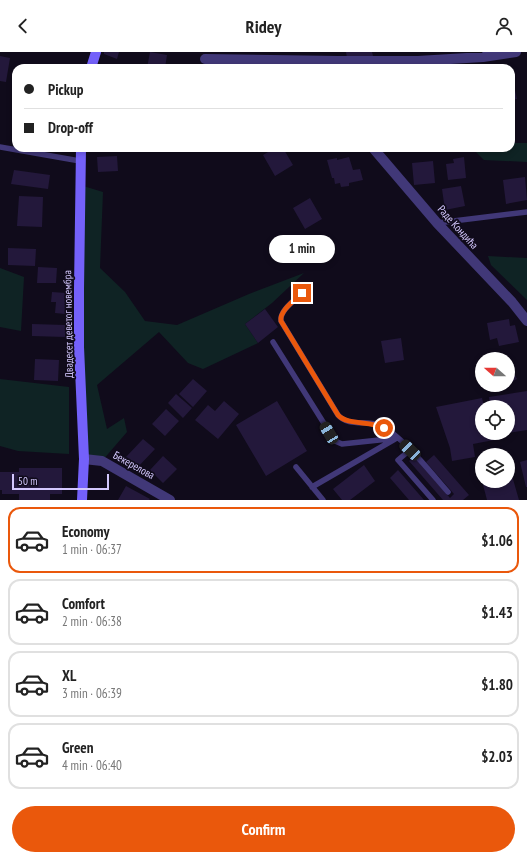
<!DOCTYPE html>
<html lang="en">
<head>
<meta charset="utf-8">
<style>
  body { margin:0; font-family:"PT Sans Narrow",sans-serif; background:#f2f2f2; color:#222; height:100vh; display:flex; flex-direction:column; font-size:15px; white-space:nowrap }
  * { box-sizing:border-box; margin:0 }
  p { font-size:13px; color:#767676 }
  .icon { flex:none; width:22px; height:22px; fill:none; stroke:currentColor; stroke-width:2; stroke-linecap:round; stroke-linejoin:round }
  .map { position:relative; height:448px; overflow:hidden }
  .side { display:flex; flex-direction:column; background:#fff; flex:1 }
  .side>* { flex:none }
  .banner { position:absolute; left:12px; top:12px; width:503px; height:88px; border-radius:12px; box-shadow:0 2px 6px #0003; display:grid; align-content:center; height:88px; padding:0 12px; background:#fff }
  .needle { width:26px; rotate:291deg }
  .controls { position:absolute; left:475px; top:300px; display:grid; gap:8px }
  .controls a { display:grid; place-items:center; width:40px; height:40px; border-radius:50%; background:#fff; box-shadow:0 2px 6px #0003; font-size:20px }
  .scale { position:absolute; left:12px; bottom:10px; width:97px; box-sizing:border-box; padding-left:4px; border:2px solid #d3c7fd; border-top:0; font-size:11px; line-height:14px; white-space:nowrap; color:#d3c7fd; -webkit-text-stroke:3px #100b1b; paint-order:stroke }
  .end { position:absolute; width:18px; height:18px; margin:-9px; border:5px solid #ea580c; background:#fff; box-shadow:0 0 0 2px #fff }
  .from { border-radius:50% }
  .bubble { position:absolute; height:28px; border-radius:14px; background:#fff; box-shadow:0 2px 6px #0003; font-size:13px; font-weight:600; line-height:28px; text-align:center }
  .car { position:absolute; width:12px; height:24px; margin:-12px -6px; border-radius:5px; box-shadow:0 0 3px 1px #0007; background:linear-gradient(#222 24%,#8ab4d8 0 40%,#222 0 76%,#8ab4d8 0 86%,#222 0) }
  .banner b { display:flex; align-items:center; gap:14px; height:38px; font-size:15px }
  .banner b+b { border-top:1px solid #e0e0e0 }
  .banner i { width:10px; height:10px; background:#222 }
  ul { padding:7px 0 0; list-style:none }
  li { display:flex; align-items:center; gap:12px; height:66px; margin:0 8px 6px; padding:0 4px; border:2px solid #e0e0e0; border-radius:12px }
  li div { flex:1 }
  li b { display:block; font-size:15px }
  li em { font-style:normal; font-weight:600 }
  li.active { border-color:#ea580c }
  li>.icon { width:36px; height:36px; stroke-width:1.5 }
  .primary-button { display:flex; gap:8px; margin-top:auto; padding:8px 12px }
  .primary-button a { flex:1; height:46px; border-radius:24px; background:#ea580c; color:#fff; font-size:16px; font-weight:600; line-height:46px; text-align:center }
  header { display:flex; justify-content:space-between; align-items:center; height:52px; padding:0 12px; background:#fff; font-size:18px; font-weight:600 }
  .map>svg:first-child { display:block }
</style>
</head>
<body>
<header><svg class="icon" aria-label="back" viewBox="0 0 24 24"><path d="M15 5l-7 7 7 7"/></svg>Ridey<svg class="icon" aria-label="person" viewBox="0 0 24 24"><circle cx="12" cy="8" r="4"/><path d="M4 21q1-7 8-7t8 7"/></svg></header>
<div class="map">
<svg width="527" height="448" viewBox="0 0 527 448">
  <rect width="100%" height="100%" fill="#100b1b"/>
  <path fill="#0f2324" d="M511 91H527V110L484 108 472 96H511Z
    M80 133 103 140 100 216 125 240 145 269 177 273 249 242 304 221 272 251 245 272 258 291 203 317 188 311 159 280 97 333 107 377 124 366 127 380 102 409 84 407Z
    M488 204 527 206V248L491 213Z
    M0 216 24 225 21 279 0 275Z
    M0 327 69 335V402L18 399 0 394Z"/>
  <path fill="#23183b" d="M104 0H119L117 7 104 2Z
    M150 0 167 3 165 16H147Z
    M346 0H372L373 4 347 6Z
    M0 4 10 6 6 30 0 29Z
    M513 30 517 47 511 48V31Z
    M513 65 514 83H511V66Z
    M275 96H283L293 113 275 124 263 103Z
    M117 104 118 119 98 120 97 105Z
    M349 105 353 118 360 117 363 128 349 131V134L341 135 340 131 335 132 334 126H332L327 108 337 106V108Z
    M464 105 466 126 448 128 446 112 454 111 453 107Z
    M433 109 435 131 414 133 412 111Z
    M14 118 50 123 48 137 11 132Z
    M525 125 527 148 506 152 503 128Z
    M461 134 465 154 445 158 442 137Z
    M19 144 43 145 42 175 17 174Z
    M310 146 322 167 305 177 293 156Z
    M8 196 36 197 35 214 8 213Z
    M38 215 57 216 56 231H37Z
    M52 240 66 241 65 262 55 261 56 250H51Z
    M265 257 278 275 258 291 245 272Z
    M509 267 510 274 515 273 519 290 499 294 497 286 490 288 487 271Z
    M32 272 65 273V285L32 284Z
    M401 286 404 308 385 311 381 289Z
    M35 307 59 308 58 329 34 328Z
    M508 311 517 327 508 332Z
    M193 327 207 339 193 355 179 342Z
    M527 339V378L508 381V355H490L489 345Z
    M176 342 192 356 183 366 168 351Z
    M482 346 484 355H482V381H492L494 388 473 392 475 405 452 409 450 396 436 355Z
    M224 349 239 362 218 387 195 368 208 353 215 359Z
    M277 349 307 399 266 424 236 373Z
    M166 357 179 369 165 384 152 372Z
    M143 387 155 397 137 416 126 405Z
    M434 403 469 443 463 448H443L409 409 414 404 450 446 454 442 426 410Z
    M163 404 177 417 163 431 150 418Z
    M527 408V435H526L520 410Z
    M508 410 519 448H487L482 429H508Z
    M364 413 375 429 350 448H342L333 437Z
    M19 416H62V442H50V448H19V442H2V438H0V420H19Z
    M398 418 424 448H409L390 426Z
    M126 434 150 447 149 448H118Z"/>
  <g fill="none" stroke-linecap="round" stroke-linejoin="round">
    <path stroke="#413878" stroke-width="5.5" d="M213 7 216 16
      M0 95 80 109
      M437 171 527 160
      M302 241C295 248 279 259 281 269L338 363C348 375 366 368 379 373 401 382 431 421 448 440
      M273 290 335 389 342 392 398 386
      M410 398 398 408 433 448
      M296 415 323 448
      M312 435 395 387"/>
    <path stroke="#413878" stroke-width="10" d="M205 7 338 9H418L483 5 516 0
      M373 96 437 171 512 250 527 269
      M84 407 102 409 170 448"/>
    <path stroke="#7461fa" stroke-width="10" d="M91 16 96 0
      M81 96 79 237V295L84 407 82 448"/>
  </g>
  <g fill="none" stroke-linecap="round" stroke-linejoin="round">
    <path stroke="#ea580c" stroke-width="5" d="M302 241C295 248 279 259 281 269L338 363C348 374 370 368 384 376"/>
  </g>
  <g text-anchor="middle" stroke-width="3.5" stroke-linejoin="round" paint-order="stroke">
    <g font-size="11" fill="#d3c7fd" stroke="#100b1b">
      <text transform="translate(458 175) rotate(48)" y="4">Раде Кондића</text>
      <text transform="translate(68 272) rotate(-91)" y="4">Двадесет деветог новембра</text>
      <text transform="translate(134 413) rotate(29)" y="4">Бекерелова</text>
    </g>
  </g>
</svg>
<div class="controls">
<a><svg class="needle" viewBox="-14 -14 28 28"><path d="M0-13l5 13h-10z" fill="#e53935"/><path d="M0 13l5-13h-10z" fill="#767676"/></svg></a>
<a><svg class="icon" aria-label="locate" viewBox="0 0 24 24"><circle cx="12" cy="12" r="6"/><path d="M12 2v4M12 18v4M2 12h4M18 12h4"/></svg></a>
<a><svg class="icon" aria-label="layers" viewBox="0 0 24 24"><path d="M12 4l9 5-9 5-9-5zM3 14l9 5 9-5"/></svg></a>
</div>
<div class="scale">50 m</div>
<i class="end from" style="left:384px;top:376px"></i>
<i class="end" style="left:302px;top:241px"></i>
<div class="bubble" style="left:269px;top:183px;width:66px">1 min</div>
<i class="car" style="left:329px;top:381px;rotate:329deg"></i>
<i class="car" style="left:410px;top:398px;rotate:314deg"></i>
<div class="banner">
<b><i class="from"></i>Pickup</b>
<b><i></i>Drop-off</b>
</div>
</div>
<section class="side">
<ul>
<li class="active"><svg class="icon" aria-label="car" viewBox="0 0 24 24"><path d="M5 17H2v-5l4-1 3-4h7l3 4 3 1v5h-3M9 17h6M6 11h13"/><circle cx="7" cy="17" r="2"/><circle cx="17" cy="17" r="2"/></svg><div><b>Economy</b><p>1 min · 06:37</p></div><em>$1.06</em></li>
<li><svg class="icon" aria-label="car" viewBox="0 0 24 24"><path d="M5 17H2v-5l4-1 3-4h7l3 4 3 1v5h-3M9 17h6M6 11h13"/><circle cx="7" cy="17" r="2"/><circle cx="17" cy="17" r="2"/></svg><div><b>Comfort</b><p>2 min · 06:38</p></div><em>$1.43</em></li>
<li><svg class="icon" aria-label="car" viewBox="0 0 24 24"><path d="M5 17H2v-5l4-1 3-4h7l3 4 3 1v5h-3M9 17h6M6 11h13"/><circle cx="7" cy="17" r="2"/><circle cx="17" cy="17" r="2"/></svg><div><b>XL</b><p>3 min · 06:39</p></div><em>$1.80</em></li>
<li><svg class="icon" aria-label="car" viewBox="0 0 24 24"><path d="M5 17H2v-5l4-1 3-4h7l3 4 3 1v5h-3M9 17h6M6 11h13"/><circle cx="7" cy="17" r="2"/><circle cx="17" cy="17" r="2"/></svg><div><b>Green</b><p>4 min · 06:40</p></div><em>$2.03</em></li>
</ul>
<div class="primary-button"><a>Confirm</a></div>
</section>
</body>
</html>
